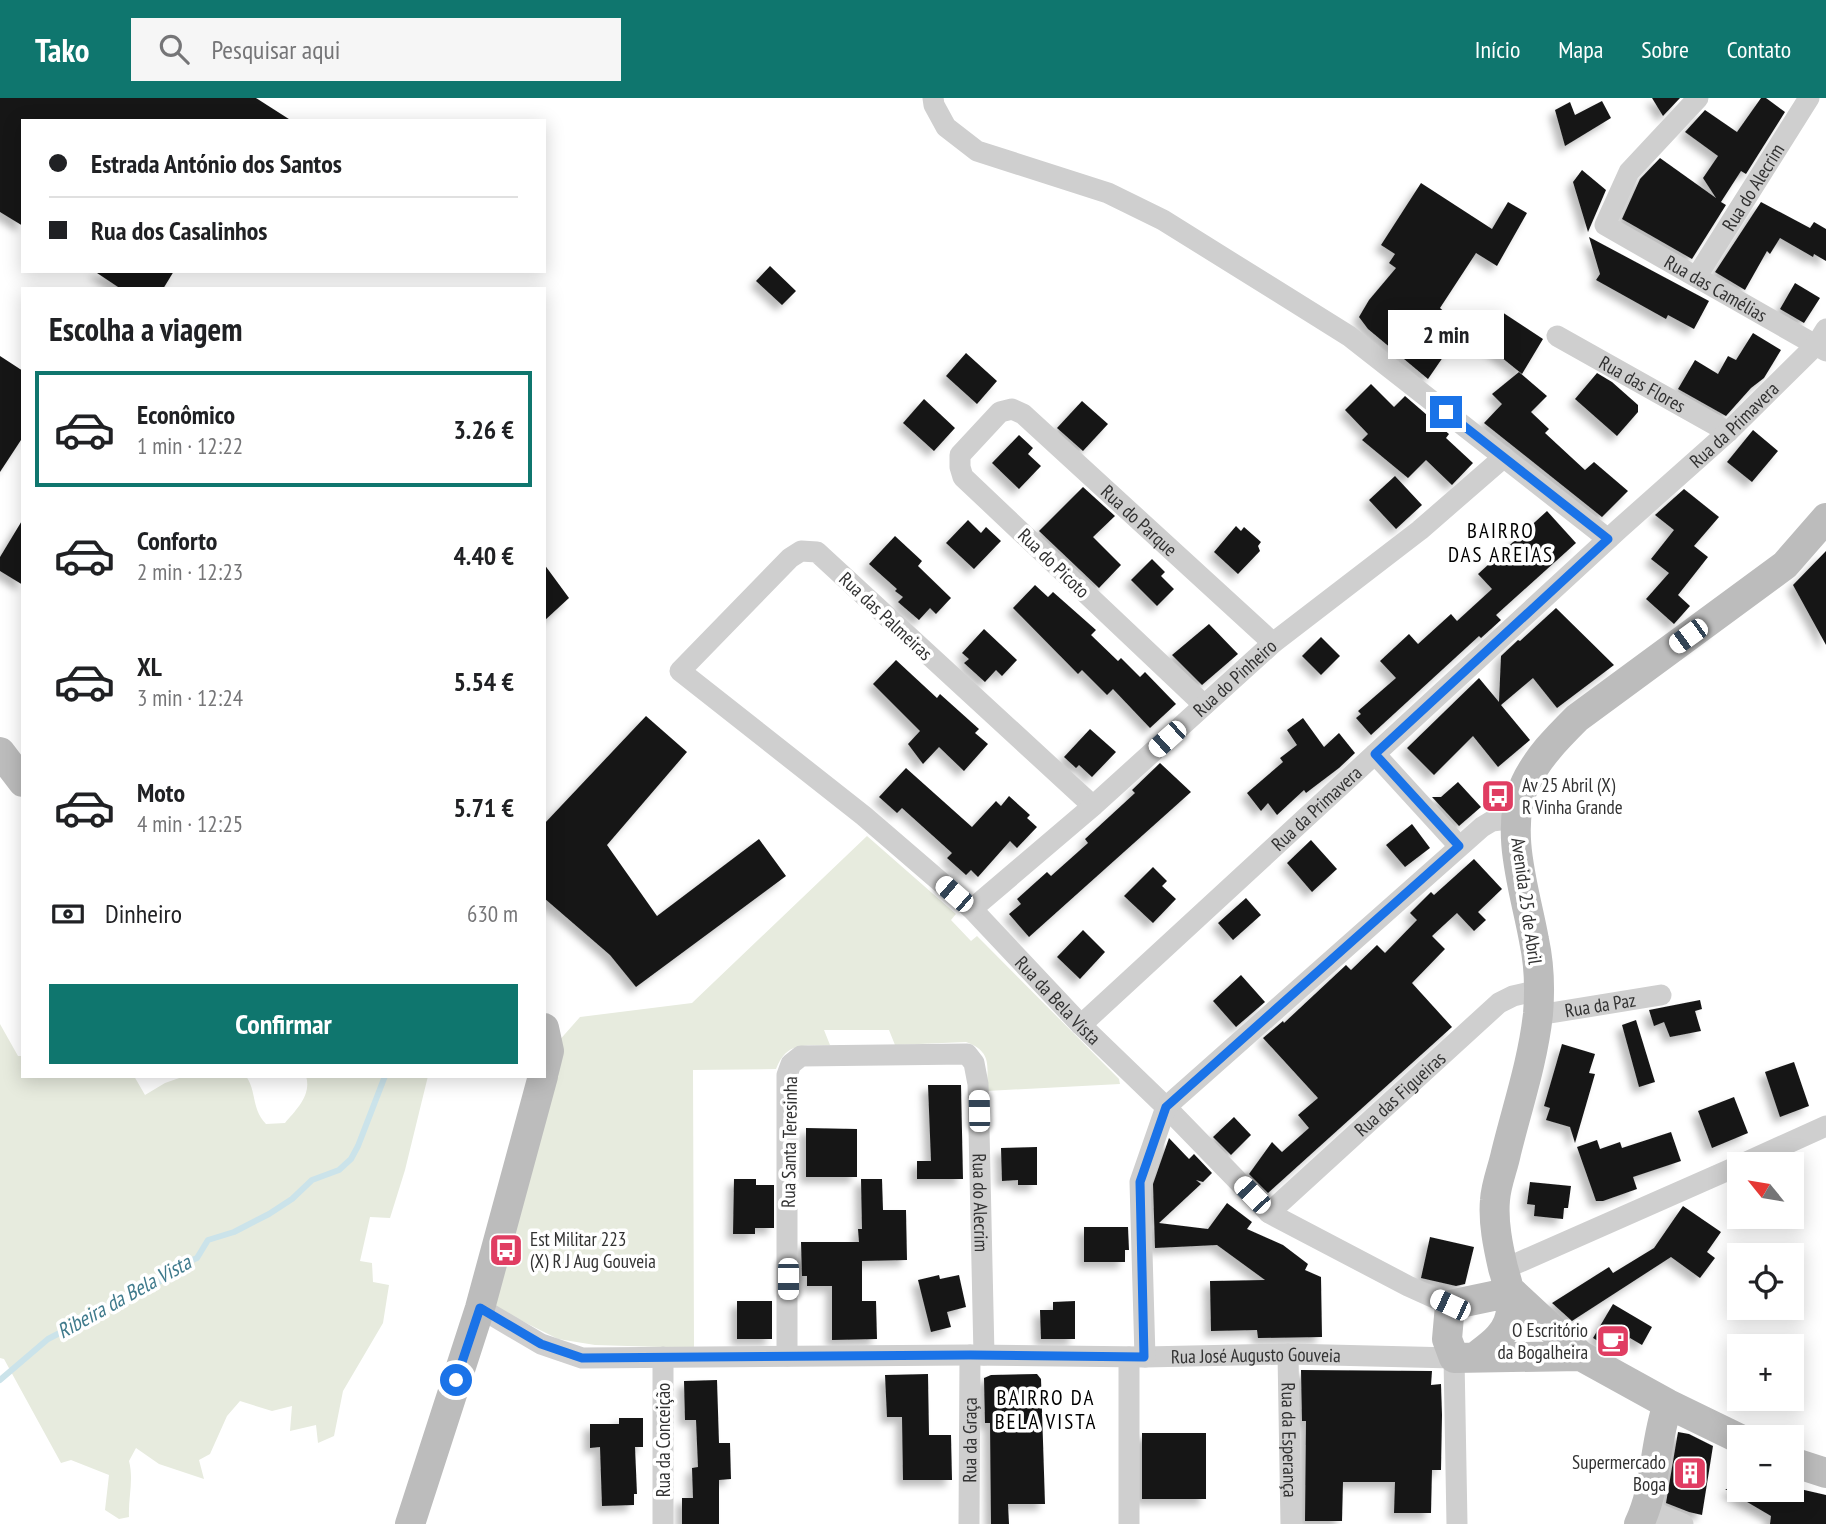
<!DOCTYPE html>
<html lang="pt">
<head>
<meta charset="utf-8">
<style>
  body { margin:0; font-family:"PT Sans Narrow",sans-serif; background:#f6f6f6; color:#202124; height:100vh; display:flex; flex-direction:column; font-size:26px; white-space:nowrap }
  * { box-sizing:border-box; margin:0 }
  p { font-size:23px; color:#757577 }
  .icon { flex:none; width:38px; height:38px; fill:none; stroke:currentColor; stroke-width:2; stroke-linecap:round; stroke-linejoin:round }
  .map { position:relative; flex:1; overflow:hidden }
  .side { position:absolute; left:21px; top:189px; width:525px; height:791px; display:flex; flex-direction:column; background:#fff; border-radius:0px; box-shadow:0 4px 18px #0003 }
  .side>* { flex:none }
  .banner { position:absolute; left:21px; top:21px; width:525px; height:154px; border-radius:0px; box-shadow:0 4px 18px #0003; display:grid; align-content:center; height:154px; padding:0 28px; background:#fff }
  .needle { width:46px; rotate:300deg }
  .fabs { position:absolute; left:1727px; top:1054px; display:grid; gap:14px }
  .fabs a { display:grid; place-items:center; width:77px; height:77px; border-radius:0px; background:#fff; box-shadow:0 4px 18px #0003; font-size:35px }
  .end { position:absolute; width:32px; height:32px; margin:-16px; border:9px solid #1a73e8; background:#fff; box-shadow:0 0 0 4px #fff }
  .from { border-radius:50% }
  .bubble { position:absolute; height:49px; border-radius:0px; background:#fff; box-shadow:0 4px 18px #0003; font-size:23px; font-weight:700; line-height:49px; text-align:center }
  .car { position:absolute; width:21px; height:42px; margin:-21px -10px; border-radius:9px; box-shadow:0 0 5px 2px #0007; background:linear-gradient(#fff 24%,#345 0 40%,#fff 0 76%,#345 0 86%,#fff 0) }
  .banner b { display:flex; align-items:center; gap:24px; height:66px; font-size:26px }
  .banner b+b { border-top:2px solid #e0e0e0 }
  .banner i { width:18px; height:18px; background:#202124 }
  ul { padding:0; list-style:none }
  li { display:flex; align-items:center; gap:21px; height:116px; margin:0 14px 10px; padding:0 14px; border:4px solid transparent; border-radius:0px }
  li div { flex:1 }
  li b { display:block; font-size:26px }
  li em { font-style:normal; font-weight:700 }
  li.selected { border-color:#0f766e }
  li>.icon { width:63px; height:63px; stroke-width:1.5 }
  h2 { padding:0 28px; font-size:32px; line-height:84px }
  .pay { display:flex; align-items:center; gap:18px; height:77px; padding:0 28px; font-size:26px }
  .pay p { margin-inline-start:auto }
  .primary-button { display:flex; gap:14px; margin-top:auto; padding:14px 28px }
  .primary-button a { flex:1; height:80px; border-radius:0px; background:#0f766e; color:#fff; font-size:28px; font-weight:700; line-height:80px; text-align:center }
  header { display:flex; align-items:center; gap:42px; box-sizing:border-box; height:98px; padding:0 35px; background:#0f766e; color:#fff }
  header strong { font-size:33px }
  nav { display:flex; gap:38px; margin-inline-start:auto; font-size:24px }
  .search { width:490px; height:63px; background:#f6f6f6; display:flex; align-items:center; gap:18px; box-sizing:border-box; padding:0 24px; border-radius:0px; color:#757577; font-size:26px }
  .map>svg:first-child { display:block }
</style>
</head>
<body>
<header>
<strong>Tako</strong>
<div class="search"><svg class="icon" aria-label="search" viewBox="0 0 24 24"><circle cx="10" cy="10" r="6"/><path d="M15 15l6 6"/></svg>Pesquisar aqui</div>
<nav><a>Início</a><a>Mapa</a><a>Sobre</a><a>Contato</a></nav>
</header>
<div class="map">
<svg width="1826" height="1426" viewBox="0 0 1826 1426">
  <defs>
    <filter id="shadow"><feDropShadow dx="-6" dy="6" stdDeviation="3.5" flood-color="#0004"/></filter>
  </defs>
  <rect width="100%" height="100%" fill="#fff"/>
  <path fill="#e7ebde" d="M867 738 956 816 951 822 971 843 977 838 1119 981 1120 986 987 993C987 968 993 954 966 944L895 947 889 932H824L830 947C804 948 787 943 776 971L693 972 694 1250 595 1247 558 1241 496 1210 489 1201 557 945 580 919 692 905Z
    M0 926 18 958H23V978H134L145 997 165 985 185 978H246C257 994 251 1010 266 1026L285 1025C296 1012 312 997 306 978H428L405 1072 390 1120 370 1119 360 1163 372 1165 373 1184 389 1187 383 1225 343 1293 334 1338 318 1345 316 1327 290 1333 292 1308 272 1313 240 1303 227 1318 210 1356 199 1362 204 1381 159 1366 136 1350 129 1363C134 1382 128 1400 129 1419L119 1421 105 1412 109 1377 71 1362 61 1365 4 1261 0 1260Z"/>
  <g fill="none" stroke-linecap="round" stroke-linejoin="round">
    <path stroke="#cbe3ea" stroke-width="6" d="M0 1282 48 1241 170 1178 186 1165 197 1160 208 1142 234 1134 269 1116 292 1101 312 1082 339 1072 351 1061 358 1048 385 978"/>
  </g>
  <path fill="#191919" filter="url(#shadow)" d="M0 0H256L292 23H23V128L0 114Z
    M1652 0H1680L1663 18Z
    M1761 0H1766L1785 14 1746 76 1741 73 1721 104 1726 107 1692 161 1622 121 1640 81 1660 60 1716 100 1703 80 1718 58 1685 34 1705 12 1737 34Z
    M1602 3 1611 20 1565 48 1555 12 1570 4 1575 17Z
    M1582 72 1606 92 1588 134 1573 84Z
    M1421 85 1492 131 1508 104 1527 115 1497 168 1476 155 1440 210 1463 230 1428 281 1368 231 1359 219 1369 202 1396 170 1389 165 1395 156 1381 147Z
    M1761 104 1810 130 1814 124 1826 131V163L1814 156 1813 159 1780 140 1770 156 1767 153 1745 192 1715 174Z
    M1589 139 1709 203 1694 231 1668 217 1666 221 1596 182 1600 176Z
    M770 168 796 193 782 207 756 183Z
    M94 173H174L163 191H121Z
    M1795 185 1820 200 1804 225 1780 211Z
    M1502 214 1543 241 1522 276 1485 246Z
    M1753 235 1781 252 1764 280 1751 290 1726 318 1678 291 1695 262 1718 276 1728 258 1736 262Z
    M966 255 997 283 977 306 946 278Z
    M0 258 23 273V339L0 374Z
    M1519 274 1547 298 1531 314 1549 331 1545 335 1585 372 1594 364 1628 393 1602 419 1484 325 1502 306 1492 296Z
    M1597 275 1612 284 1638 307V314L1617 338 1575 301Z
    M1371 286 1394 309 1405 298 1449 336 1446 340 1473 365 1452 387 1426 362 1408 380 1362 342 1368 336 1345 312Z
    M924 301 955 330 934 353 903 325Z
    M1082 303 1108 326 1083 353 1057 330Z
    M1753 332 1778 353 1752 384 1727 364Z
    M1019 337 1033 350 1028 356 1041 368 1019 391 992 365Z
    M1395 378 1422 407 1396 431 1369 402Z
    M1083 389 1115 418 1093 439 1121 467 1099 490 1039 433Z
    M1684 391 1719 419 1694 448 1708 459 1678 497 1690 508 1674 526 1646 501 1669 475 1651 461 1674 432 1655 417Z
    M1547 413 1576 445 1496 517 1501 522 1481 540 1479 538 1371 637 1356 620 1361 616 1358 613 1396 580 1380 563 1409 536 1418 546 1451 516 1457 523 1492 491 1478 476Z
    M23 421V487L0 473V459Z
    M968 422 981 435 986 429 1001 443 974 471 946 445Z
    M1236 428 1241 433 1244 429 1261 444 1258 448 1260 453 1238 476 1214 454Z
    M895 438 922 463 918 468 951 500 936 516 930 510 919 522 898 504 903 499 895 493 897 491 869 466Z
    M1826 453V547L1793 487Z
    M1152 461 1165 474 1161 478 1174 491 1157 508 1131 482Z
    M544 466 569 500 544 523Z
    M1035 487 1048 499 1053 494 1096 532 1091 537 1118 563 1121 560 1140 579 1145 574 1176 606 1150 630 1113 591 1107 597 1082 572 1078 576 1013 510Z
    M1556 510 1614 567 1557 610 1533 580 1501 607 1530 642 1498 669 1473 638 1434 677 1407 650 1479 580 1499 604 1501 558 1518 542 1520 543Z
    M1209 526 1238 556 1202 587 1172 557Z
    M984 531 1017 562 1002 578 996 572 985 584 964 565 969 561 962 555Z
    M1321 539 1340 558 1321 577 1302 558Z
    M896 562 937 600 940 596 979 631 975 635 988 646 964 673 939 649 923 666 908 646 920 633 873 586Z
    M646 618 687 654 607 747 657 818 759 741 786 778 636 889 610 857 544 800V726Z
    M1303 620 1324 649 1339 635 1355 655 1339 670 1306 695 1304 692 1277 717 1268 705 1261 713 1247 695 1283 664 1280 660 1297 647 1287 632Z
    M1090 631 1116 654 1092 679 1079 667 1076 670 1064 659Z
    M1160 665 1191 694 1029 839 1009 816 1021 806 1017 801 1047 774 1051 778 1088 745 1085 741 1135 695 1132 692Z
    M906 670 972 729 996 703 1001 708 1009 698 1030 717 1027 720 1037 729 1017 750 1010 743 978 779 971 772 966 777 947 760 952 755 902 710 897 715 879 699Z
    M1458 684 1481 709 1459 728 1432 699H1441Z
    M1412 726 1430 750 1405 769 1386 747Z
    M1311 742 1337 771 1312 794 1287 765Z
    M1474 761 1502 791 1478 814 1486 822 1474 833 1457 815 1432 838 1445 851 1412 885 1452 929 1268 1095 1249 1076 1272 1044 1282 1054 1309 1030 1298 1017 1318 1000 1263 940 1283 923 1284 925 1346 867 1351 872 1377 847 1385 855 1417 822 1410 815 1431 794 1434 797Z
    M1153 769 1167 783 1162 788 1176 801 1153 825 1124 798Z
    M1246 800 1261 817 1233 842 1218 825Z
    M1083 832 1105 854 1080 881 1057 859Z
    M1241 877 1265 904 1236 929 1213 903Z
    M1700 902 1702 911 1695 913 1701 933 1670 939 1664 924 1654 928 1649 912Z
    M1636 922 1655 984 1639 989 1622 927Z
    M1562 946 1595 956 1589 975 1595 976 1575 1045 1570 1029 1546 1022 1550 1010 1544 1008Z
    M1794 964 1809 1008 1780 1019 1765 974Z
    M928 987H961L963 1081H917V1063H931Z
    M1734 999 1748 1035 1712 1050 1698 1013Z
    M1234 1019 1251 1037 1231 1057 1213 1039Z
    M806 1030 857 1031V1079H806Z
    M1671 1034 1681 1063 1633 1079 1637 1091 1603 1103H1596L1577 1049 1597 1042 1600 1051 1620 1044 1622 1050Z
    M1169 1040 1189 1061 1194 1056 1212 1075 1203 1084 1196 1082 1201 1086 1159 1125 1208 1131 1227 1105 1252 1124 1247 1131 1283 1147 1308 1166 1305 1172 1321 1179 1322 1239 1258 1240 1257 1232 1211 1233 1210 1183 1265 1182 1217 1147 1155 1150 1153 1086Z
    M1037 1049V1087H1018V1082L1002 1083 1001 1050Z
    M734 1081H756V1087H774V1130H755V1136H733Z
    M861 1081H882L883 1112H906L907 1162 862 1163V1203H876L877 1241 832 1242V1188H807V1178H802L801 1144H859L858 1131H862Z
    M1530 1084 1571 1088 1568 1110H1564L1563 1121 1534 1118 1535 1107 1527 1106Z
    M1683 1108 1721 1134 1707 1154 1715 1160 1700 1180 1671 1159 1572 1223 1552 1205 1609 1169 1613 1175 1654 1150Z
    M1084 1129H1128L1129 1152H1125V1164H1084Z
    M1430 1139 1474 1149 1465 1186 1456 1188 1421 1180Z
    M939 1177 940 1181 959 1177 966 1209 947 1214 951 1229 931 1234 918 1182Z
    M737 1203H772V1241H737Z
    M1075 1203V1241H1041L1040 1212H1053V1204Z
    M1613 1206 1652 1229 1642 1247 1630 1240 1620 1256 1593 1240Z
    M1301 1272 1432 1273 1431 1287 1441 1286 1442 1317 1441 1372H1432L1431 1415H1394L1395 1384H1343L1342 1423H1305L1306 1323H1302Z
    M928 1276 929 1337H951L952 1382H903L902 1319H887L885 1277Z
    M1037 1276 1041 1281 1045 1406H1008L1009 1426H991L990 1325H985L984 1280 991 1277Z
    M717 1282 719 1345H730L731 1381 719 1382V1426H682V1400H693L692 1370 698 1369 696 1322H685L684 1283Z
    M619 1320H643V1349H635L637 1396H634V1407L602 1408 600 1349 590 1350V1326H619Z
    M1678 1334 1689 1336 1713 1348 1702 1417 1689 1414 1666 1405Z
    M1142 1335H1206V1401H1142Z
    M1725 1391H1800L1826 1397V1426H1770L1771 1418Z"/>
  <g fill="none" stroke-linecap="round" stroke-linejoin="round">
    <g stroke="#cfcfcf" stroke-width="21">
      <path d="M933 0 934 7 946 29 977 53 1108 95 1163 122 1349 238 1608 441"/>
      <path id="s1" d="M1698 0 1629 74 1605 127 1826 253"/>
      <path id="s2" d="M1697 178 1809 0"/>
      <path id="s3" d="M1557 238 1728 334"/>
      <path id="s4" d="M1204 607 963 379 960 369V357L1000 314 1012 311 1023 316 1273 545"/>
      <path d="M1375 656 1459 748"/>
      <path id="s5" d="M1093 708 817 454 801 453 790 460 680 573 864 718 972 811 1081 927 1166 1009 1269 1115 1408 1188 1450 1207"/>
      <path id="s6" d="M972 811 1093 708 1273 545 1420 432 1504 359"/>
      <path id="s7" d="M1538 917 1661 897"/>
      <path id="s8" d="M1081 927 1619 431 1728 334 1816 247 1826 231"/>
      <path d="M1742 1066 1826 1028"/>
      <path id="s9" d="M1269 1115 1499 905 1513 898 1539 892"/>
      <path d="M1504 1171 1740 1067"/>
      <path id="s10" d="M480 1210 541 1246 582 1260 970 1257 1145 1259 1288 1256 1454 1260 1457 1426"/>
      <path id="s11" d="M1288 1256 1291 1426"/>
      <path id="s12" d="M787 1258V977L791 966 801 958 967 956 974 965 978 986 984 1257"/>
      <path d="M663 1259V1426"/>
      <path d="M1129 1259V1426"/>
      <path d="M1145 1259 1140 1084 1166 1009 1482 729 1492 723 1516 720"/>
      <path d="M1646 1411 1683 1426"/>
      <path id="s13" d="M969 1426 970 1257"/>
    </g>
    <path stroke="#bcbcbc" stroke-width="30" d="M0 654 23 684
      M544 930 549 953 544 973
      M1512 1194 1581 1258 1668 1306 1740 1341
      M1512 1194 1450 1207 1447 1241 1454 1260 1581 1258
      M1475 1259C1483 1253 1492 1247 1499 1239 1519 1217 1510 1194 1503 1170 1498 1148 1493 1124 1495 1102 1496 1086 1503 1070 1506 1055 1517 1010 1533 963 1538 916 1540 892 1539 865 1534 842 1526 796 1503 731 1525 686 1537 660 1557 640 1577 620L1785 467 1826 420
      M1792 1364 1826 1375
      M410 1426 480 1210 543 978
      M1639 1426C1657 1389 1654 1345 1668 1306"/>
  </g>
  <g fill="none" stroke-linecap="round" stroke-linejoin="round">
    <path stroke="#1a73e8" stroke-width="9" d="M456 1282 480 1210 541 1246 582 1260 970 1257 1144 1259 1140 1084 1166 1009 1459 748 1375 656 1608 441 1446 314"/>
  </g>
  <defs>
    <g id="bus-square" transform="scale(1.75)"><rect x="-9" y="-9" width="18" height="18" rx="4" fill="#e03d62" stroke="#fff"/><path d="M-5-6H5V4H4V6H2V4H-2V6H-4V4H-5ZM-3.5-4V0h7V-4ZM-3.5 1.2v1.5H-2V1.2ZM2 1.2v1.5H3.5V1.2Z" fill="#fff"/></g>
    <g id="cafe-square" transform="scale(1.75)"><rect x="-9" y="-9" width="18" height="18" rx="4" fill="#e03d62" stroke="#fff"/><path d="M-5.5-4.5H6V0H3Q3 3.5 0 3.5H-2.5Q-5.5 3.5-5.5 0ZM3-3.2v2h1.7v-2ZM-6 4.5H4V6H-6Z" fill="#fff"/></g>
    <g id="building-square" transform="scale(1.75)"><rect x="-9" y="-9" width="18" height="18" rx="4" fill="#e03d62" stroke="#fff"/><path d="M-4-6H4V6H1V3H-1V6H-4ZM-2.5-4.3h1.7v1.8h-1.7ZM.8-4.3h1.7v1.8H.8ZM-2.5-1h1.7V.8h-1.7ZM.8-1h1.7V.8H.8Z" fill="#fff"/></g>
  </defs>
  <g fill-rule="evenodd">
    <use href="#bus-square" x="1498" y="698"/>
    <use href="#bus-square" x="506" y="1152"/>
    <use href="#cafe-square" x="1613" y="1243"/>
    <use href="#building-square" x="1690" y="1375"/>
  </g>
  <g text-anchor="middle" stroke-width="7" stroke-linejoin="round" paint-order="stroke">
    <g font-size="19" fill="#323232" stroke="#fff">
      <text dy="7" stroke="none"><textPath href="#s2" startOffset="105">Rua do Alecrim</textPath></text>
      <text dy="7" stroke="none"><textPath href="#s1" startOffset="287">Rua das Camélias</textPath></text>
      <text dy="7" stroke="none"><textPath href="#s3" startOffset="98">Rua das Flores</textPath></text>
      <text dy="7" stroke="none"><textPath href="#s8" startOffset="887">Rua da Primavera</textPath></text>
      <text dy="7" stroke="none"><textPath href="#s4" startOffset="595">Rua do Parque</textPath></text>
      <text transform="translate(1054 465) rotate(44)" y="7">Rua do Picoto</text>
      <text transform="translate(886 518) rotate(43)" y="7">Rua das Palmeiras</text>
      <text dy="7" stroke="none"><textPath href="#s6" startOffset="350">Rua do Pinheiro</textPath></text>
      <text dy="7" stroke="none"><textPath href="#s8" startOffset="320">Rua da Primavera</textPath></text>
      <text transform="translate(1527 803) rotate(82)" y="7">Avenida 25 de Abril</text>
      <text dy="7" stroke="none"><textPath href="#s5" startOffset="1064">Rua da Bela Vista</textPath></text>
      <text dy="7" stroke="none"><textPath href="#s7" startOffset="63">Rua da Paz</textPath></text>
      <text dy="7" stroke="none"><textPath href="#s9" startOffset="177">Rua das Figueiras</textPath></text>
      <text transform="translate(789 1044) rotate(-89)" y="7">Rua Santa Teresinha</text>
      <text dy="7" stroke="none"><textPath href="#s12" startOffset="623">Rua do Alecrim</textPath></text>
      <text dy="7" stroke="none"><textPath href="#s10" startOffset="788">Rua José Augusto Gouveia</textPath></text>
      <text dy="7" stroke="none"><textPath href="#s13" startOffset="84">Rua da Graça</textPath></text>
      <text dy="7" stroke="none"><textPath href="#s11" startOffset="86">Rua da Esperança</textPath></text>
      <text transform="translate(663 1342) rotate(-90)" y="7">Rua da Conceição</text>
    </g>
    <g font-size="19" fill="#323232" stroke="#fff" text-anchor="start">
      <text x="1522" y="694">Av 25 Abril (X)<tspan x="1522" dy="22">R Vinha Grande</tspan></text>
      <text x="530" y="1148">Est Militar 223<tspan x="530" dy="22">(X) R J Aug Gouveia</tspan></text>
      <text x="1588" y="1239" text-anchor="end">O Escritório<tspan x="1588" dy="22">da Bogalheira</tspan></text>
      <text x="1666" y="1371" text-anchor="end">Supermercado<tspan x="1666" dy="22">Boga</tspan></text>
    </g>
    <g font-size="21" letter-spacing="2" fill="#000" stroke="#fff">
      <text x="1501" y="440">BAIRRO<tspan x="1501" dy="24">DAS AREIAS</tspan></text>
      <text x="1046" y="1307">BAIRRO DA<tspan x="1046" dy="24">BELA VISTA</tspan></text>
    </g>
    <g font-size="21" font-style="italic" fill="#3f7a8c" stroke="#fff">
      <text transform="translate(124 1199) rotate(-29)" y="7">Ribeira da Bela Vista</text>
    </g>
  </g>
</svg>
<div class="fabs">
<a><svg class="needle" viewBox="-14 -14 28 28"><path d="M0-13l5 13h-10z" fill="#e53935"/><path d="M0 13l5-13h-10z" fill="#757577"/></svg></a>
<a><svg class="icon" aria-label="locate" viewBox="0 0 24 24"><circle cx="12" cy="12" r="6"/><path d="M12 2v4M12 18v4M2 12h4M18 12h4"/></svg></a>
<a>+</a>
<a>−</a>
</div>
<i class="end from" style="left:456px;top:1282px"></i>
<i class="end" style="left:1446px;top:314px"></i>
<div class="bubble" style="left:1388px;top:212px;width:116px">2 min</div>
<i class="car" style="left:1688px;top:538px;rotate:234deg"></i>
<i class="car" style="left:1167px;top:641px;rotate:228deg"></i>
<i class="car" style="left:954px;top:796px;rotate:311deg"></i>
<i class="car" style="left:979px;top:1013px;rotate:359deg"></i>
<i class="car" style="left:1252px;top:1097px;rotate:316deg"></i>
<i class="car" style="left:788px;top:1181px;rotate:180deg"></i>
<i class="car" style="left:1450px;top:1207px;rotate:295deg"></i>
<div class="banner">
<b><i class="from"></i>Estrada António dos Santos</b>
<b><i></i>Rua dos Casalinhos</b>
</div>
<section class="side">
<h2>Escolha a viagem</h2>
<ul>
<li class="selected"><svg class="icon" aria-label="car" viewBox="0 0 24 24"><path d="M5 17H2v-5l4-1 3-4h7l3 4 3 1v5h-3M9 17h6M6 11h13"/><circle cx="7" cy="17" r="2"/><circle cx="17" cy="17" r="2"/></svg><div><b>Econômico</b><p>1 min · 12:22</p></div><em>3.26 €</em></li>
<li><svg class="icon" aria-label="car" viewBox="0 0 24 24"><path d="M5 17H2v-5l4-1 3-4h7l3 4 3 1v5h-3M9 17h6M6 11h13"/><circle cx="7" cy="17" r="2"/><circle cx="17" cy="17" r="2"/></svg><div><b>Conforto</b><p>2 min · 12:23</p></div><em>4.40 €</em></li>
<li><svg class="icon" aria-label="car" viewBox="0 0 24 24"><path d="M5 17H2v-5l4-1 3-4h7l3 4 3 1v5h-3M9 17h6M6 11h13"/><circle cx="7" cy="17" r="2"/><circle cx="17" cy="17" r="2"/></svg><div><b>XL</b><p>3 min · 12:24</p></div><em>5.54 €</em></li>
<li><svg class="icon" aria-label="car" viewBox="0 0 24 24"><path d="M5 17H2v-5l4-1 3-4h7l3 4 3 1v5h-3M9 17h6M6 11h13"/><circle cx="7" cy="17" r="2"/><circle cx="17" cy="17" r="2"/></svg><div><b>Moto</b><p>4 min · 12:25</p></div><em>5.71 €</em></li>
</ul>
<div class="pay"><svg class="icon" aria-label="cash" viewBox="0 0 24 24"><path d="M3 7h18v10H3z"/><circle cx="12" cy="12" r="2"/></svg>Dinheiro<p>630 m</p></div>
<div class="primary-button"><a>Confirmar</a></div>
</section>
</div>
</body>
</html>
